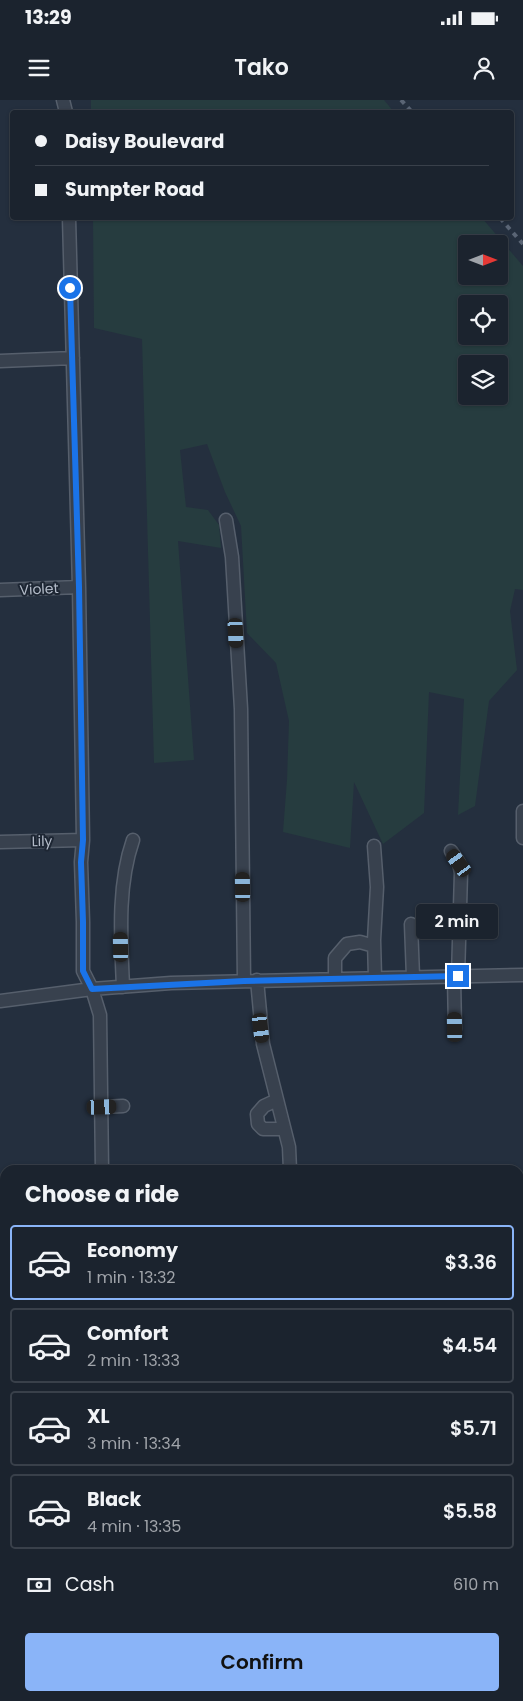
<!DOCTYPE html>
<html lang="en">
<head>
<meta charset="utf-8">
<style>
  body { margin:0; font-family:Poppins,sans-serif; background:#282f3a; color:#f1f3f6; height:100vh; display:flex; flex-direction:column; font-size:19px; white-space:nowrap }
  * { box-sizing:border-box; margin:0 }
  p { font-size:16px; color:#a0a4aa }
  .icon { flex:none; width:28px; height:28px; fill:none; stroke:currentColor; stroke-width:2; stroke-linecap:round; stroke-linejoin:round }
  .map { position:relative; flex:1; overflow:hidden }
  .panel { position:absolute; left:0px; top:1065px; width:524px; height:536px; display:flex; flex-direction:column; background:#1b232e; border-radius:15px 15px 0 0; box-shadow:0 1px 4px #0004,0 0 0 1px #39404a }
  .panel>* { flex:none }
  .top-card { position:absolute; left:10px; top:10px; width:504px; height:110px; border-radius:5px; box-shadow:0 1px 4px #0004,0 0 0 1px #39404a; display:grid; align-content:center; height:110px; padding:0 25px; background:#1b232e }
  .needle { width:32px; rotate:90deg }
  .buttons { position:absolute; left:458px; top:135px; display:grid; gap:10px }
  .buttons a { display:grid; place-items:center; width:50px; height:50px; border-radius:5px; background:#1b232e; box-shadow:0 1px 4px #0004,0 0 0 1px #39404a; font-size:25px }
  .end { position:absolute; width:22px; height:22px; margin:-11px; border:6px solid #1a73e8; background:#fff; box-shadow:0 0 0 2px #fff }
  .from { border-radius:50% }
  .bubble { position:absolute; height:35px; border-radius:5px; background:#1b232e; box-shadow:0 1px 4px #0004,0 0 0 1px #39404a; font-size:16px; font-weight:600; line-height:35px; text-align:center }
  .car { position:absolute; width:15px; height:30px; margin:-15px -8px; border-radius:6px; box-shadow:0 0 4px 1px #0007; background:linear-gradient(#222 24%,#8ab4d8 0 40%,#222 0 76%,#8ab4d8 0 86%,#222 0) }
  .top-card b { display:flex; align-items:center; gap:18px; height:48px; font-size:19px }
  .top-card b+b { border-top:1px solid #39404a }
  .top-card i { width:12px; height:12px; background:#f1f3f6 }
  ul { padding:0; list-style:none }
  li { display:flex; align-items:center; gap:15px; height:75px; margin:0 10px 8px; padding:0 15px; border:2px solid #39404a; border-radius:5px }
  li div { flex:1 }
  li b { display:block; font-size:19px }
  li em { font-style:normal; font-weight:600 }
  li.on { border-color:#8ab4f8 }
  li>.icon { width:45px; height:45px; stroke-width:1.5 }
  h2 { padding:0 25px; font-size:22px; line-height:60px }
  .pay { display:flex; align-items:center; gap:12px; height:55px; padding:0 25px; font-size:19px }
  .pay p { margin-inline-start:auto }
  .action { display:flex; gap:10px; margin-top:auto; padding:10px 25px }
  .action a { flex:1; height:58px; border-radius:5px; background:#8ab4f8; color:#111; font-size:20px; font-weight:600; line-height:58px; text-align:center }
  .status { display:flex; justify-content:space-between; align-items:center; height:35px; padding:0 25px; background:#1b232e; direction:ltr }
  .status svg { height:14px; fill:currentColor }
  header { display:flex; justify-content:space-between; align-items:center; height:65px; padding:0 25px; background:#1b232e; font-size:22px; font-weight:600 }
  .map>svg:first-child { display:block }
</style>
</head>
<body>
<div class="status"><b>13:29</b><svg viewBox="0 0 49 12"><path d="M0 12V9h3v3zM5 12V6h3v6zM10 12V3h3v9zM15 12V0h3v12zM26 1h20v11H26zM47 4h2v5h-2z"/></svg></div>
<header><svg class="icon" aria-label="menu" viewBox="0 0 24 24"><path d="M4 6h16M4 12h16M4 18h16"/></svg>Tako<svg class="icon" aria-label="person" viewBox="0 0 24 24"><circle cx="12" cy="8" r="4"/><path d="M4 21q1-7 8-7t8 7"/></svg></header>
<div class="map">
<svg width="523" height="1601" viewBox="0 0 523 1601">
  <rect width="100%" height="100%" fill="#242f3e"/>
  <path fill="#263c3f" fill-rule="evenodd" d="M91 0H384L394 12H91Z
    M93 118H482L523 166V490L515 489 510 511 517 570 489 601 475 706 458 715 464 599 429 592 424 713 383 744 354 682 350 748 283 732 287 680 289 621 276 563 247 533 241 426 225 392 207 344 180 350 186 407 208 410 219 425 221 448 178 441 194 660 154 663 142 239 94 228ZM466 144H499V176H466ZM466 204H499V236H466ZM466 264H499V296H466Z"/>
  <path fill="#394c67" d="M523 1559V1601H251L255 1596H519V1561Z"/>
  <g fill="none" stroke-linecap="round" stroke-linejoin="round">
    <g stroke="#565f6c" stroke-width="15">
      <path id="minor" d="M63 0 66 12
        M69 118 79 487 83 740 81 762 83 822V871L92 889 100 915 102 1070
        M0 261 73 258
        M226 420 232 457 241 609 244 881
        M0 490 79 487
        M523 711V738
        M0 742 83 740
        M374 746 377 787 374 840 375 878
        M451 751 459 763 461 773 458 876
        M411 824 413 877
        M454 877 455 929
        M335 879V858L347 844 360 842 374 846
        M257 880 263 944 289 1047 290 1070
        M123 887C121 839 117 786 133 740
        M0 901 92 889 171 883 523 875
        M277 1000 264 1006 257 1014 258 1024 263 1029H284
        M102 1007 123 1006
        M0 1124 5 1123
        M0 1217 5 1216
        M519 1382 520 1400 519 1411
        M209 1596V1601"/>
    </g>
    <use href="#minor" stroke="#38414e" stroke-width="12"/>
    <path stroke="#5a6575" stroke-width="4" stroke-dasharray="5 5" stroke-linecap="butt" d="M401 0 412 12
      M500 118 523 144"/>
  </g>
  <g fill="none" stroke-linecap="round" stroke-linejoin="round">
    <path stroke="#1a73e8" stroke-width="6" d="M70 188 79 487 83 740 81 762 83 822V871L92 889 244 881 458 876"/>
  </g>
  <g text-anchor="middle" stroke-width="4" stroke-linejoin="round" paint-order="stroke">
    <g font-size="14" fill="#b4bcc9" stroke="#1d2633">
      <text transform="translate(39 489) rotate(-3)" y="5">Violet</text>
      <text transform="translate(42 741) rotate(-1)" y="5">Lily</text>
    </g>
  </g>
</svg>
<div class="buttons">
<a><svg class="needle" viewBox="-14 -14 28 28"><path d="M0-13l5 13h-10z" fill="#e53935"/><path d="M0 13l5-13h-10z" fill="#a0a4aa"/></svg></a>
<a><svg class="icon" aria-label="locate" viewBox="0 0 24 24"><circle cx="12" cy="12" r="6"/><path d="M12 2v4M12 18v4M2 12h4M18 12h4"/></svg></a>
<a><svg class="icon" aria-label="layers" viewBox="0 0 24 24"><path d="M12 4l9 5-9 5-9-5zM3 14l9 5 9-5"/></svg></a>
</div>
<i class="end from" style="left:70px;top:188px"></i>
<i class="end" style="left:458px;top:876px"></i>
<div class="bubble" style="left:416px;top:804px;width:82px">2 min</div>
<i class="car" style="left:236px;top:533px;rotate:177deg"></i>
<i class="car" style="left:459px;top:763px;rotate:324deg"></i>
<i class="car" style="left:243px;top:787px;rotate:359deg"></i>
<i class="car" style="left:121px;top:847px;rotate:359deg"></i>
<i class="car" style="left:455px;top:927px;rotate:359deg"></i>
<i class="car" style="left:261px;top:928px;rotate:173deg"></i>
<i class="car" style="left:102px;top:1007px;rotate:88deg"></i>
<div class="top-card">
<b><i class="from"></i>Daisy Boulevard</b>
<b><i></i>Sumpter Road</b>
</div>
<section class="panel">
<h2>Choose a ride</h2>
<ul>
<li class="on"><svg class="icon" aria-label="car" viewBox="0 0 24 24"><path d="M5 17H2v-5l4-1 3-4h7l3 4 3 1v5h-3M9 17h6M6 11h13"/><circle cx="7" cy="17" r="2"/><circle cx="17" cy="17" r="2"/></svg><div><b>Economy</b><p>1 min · 13:32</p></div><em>$3.36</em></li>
<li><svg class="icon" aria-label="car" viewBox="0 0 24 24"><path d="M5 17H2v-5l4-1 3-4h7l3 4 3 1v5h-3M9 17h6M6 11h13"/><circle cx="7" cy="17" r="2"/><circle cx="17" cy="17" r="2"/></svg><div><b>Comfort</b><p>2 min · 13:33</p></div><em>$4.54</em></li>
<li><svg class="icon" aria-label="car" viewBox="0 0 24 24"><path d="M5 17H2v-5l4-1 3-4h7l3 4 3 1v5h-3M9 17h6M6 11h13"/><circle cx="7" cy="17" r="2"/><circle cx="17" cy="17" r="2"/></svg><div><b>XL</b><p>3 min · 13:34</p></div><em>$5.71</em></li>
<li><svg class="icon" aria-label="car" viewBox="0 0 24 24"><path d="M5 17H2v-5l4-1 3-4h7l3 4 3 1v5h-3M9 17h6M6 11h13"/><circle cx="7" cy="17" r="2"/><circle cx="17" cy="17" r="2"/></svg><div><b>Black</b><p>4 min · 13:35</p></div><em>$5.58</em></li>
</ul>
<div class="pay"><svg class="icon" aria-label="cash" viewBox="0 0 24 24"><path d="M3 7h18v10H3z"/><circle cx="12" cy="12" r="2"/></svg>Cash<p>610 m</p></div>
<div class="action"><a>Confirm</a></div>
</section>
</div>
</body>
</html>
